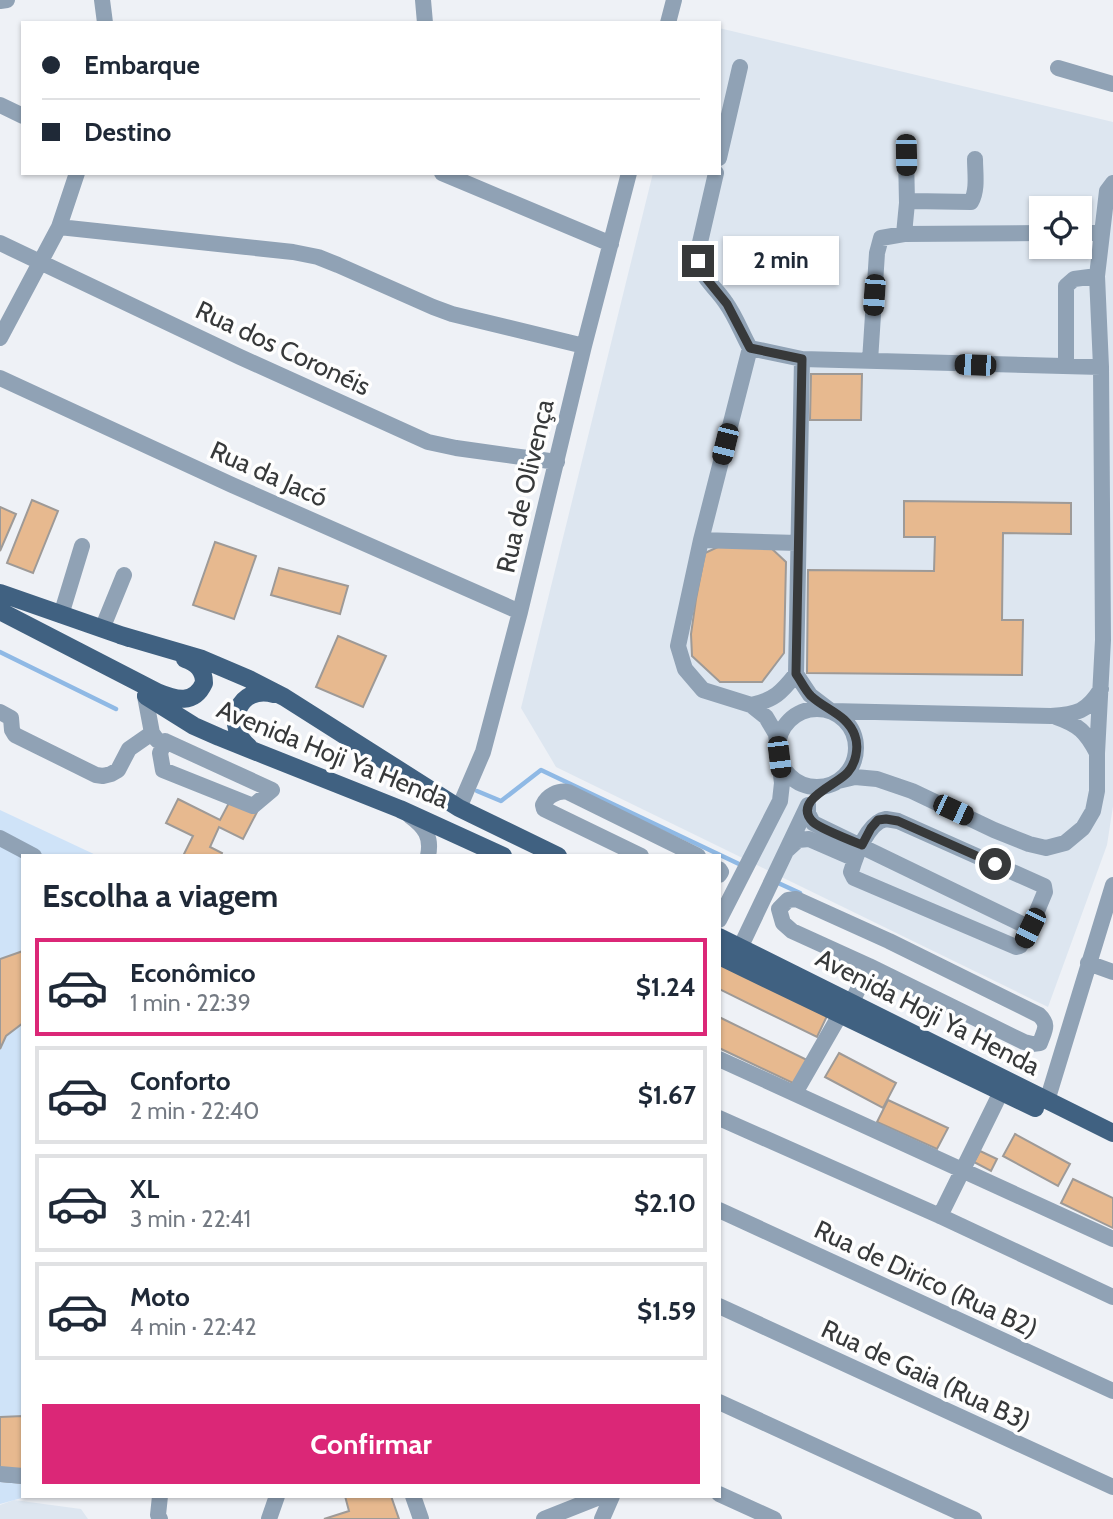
<!DOCTYPE html>
<html lang="pt">
<head>
<meta charset="utf-8">
<style>
  body { margin:0; font-family:Cabin,sans-serif; background:#f6f6f7; color:#1f2937; height:100vh; display:flex; flex-direction:column; font-size:26px; white-space:nowrap }
  * { box-sizing:border-box; margin:0 }
  p { font-size:23px; color:#747a83 }
  .icon { flex:none; width:38px; height:38px; fill:none; stroke:currentColor; stroke-width:2; stroke-linecap:round; stroke-linejoin:round }
  .map { position:relative; flex:1; overflow:hidden }
  .details { position:absolute; left:21px; top:854px; width:700px; height:644px; display:flex; flex-direction:column; background:#fff; border-radius:0px; box-shadow:0 2px 5px #0004 }
  .details>* { flex:none }
  .hud { position:absolute; left:21px; top:21px; width:700px; height:154px; border-radius:0px; box-shadow:0 2px 5px #0004; display:grid; align-content:center; height:154px; padding:0 21px; background:#fff }
  .buttons { position:absolute; left:1029px; top:196px; display:grid; gap:14px }
  .buttons a { display:grid; place-items:center; width:63px; height:63px; border-radius:0px; background:#fff; box-shadow:0 2px 5px #0004; font-size:35px }
  .end { position:absolute; width:32px; height:32px; margin:-16px; border:9px solid #37393a; background:#fff; box-shadow:0 0 0 4px #fff }
  .from { border-radius:50% }
  .bubble { position:absolute; height:49px; border-radius:0px; background:#fff; box-shadow:0 2px 5px #0004; font-size:23px; font-weight:700; line-height:49px; text-align:center }
  .car { position:absolute; width:21px; height:42px; margin:-21px -10px; border-radius:9px; box-shadow:0 0 5px 2px #0007; background:linear-gradient(#222 24%,#8ab4d8 0 40%,#222 0 76%,#8ab4d8 0 86%,#222 0) }
  .hud b { display:flex; align-items:center; gap:24px; height:66px; font-size:26px }
  .hud b+b { border-top:2px solid #e0e1e3 }
  .hud i { width:18px; height:18px; background:#1f2937 }
  ul { padding:0; list-style:none }
  li { display:flex; align-items:center; gap:21px; height:98px; margin:0 14px 10px; padding:0 7px; border:4px solid #e0e1e3; border-radius:0px }
  li div { flex:1 }
  li b { display:block; font-size:26px }
  li em { font-style:normal; font-weight:700 }
  li.on { border-color:#db2777 }
  li>.icon { width:63px; height:63px; stroke-width:1.5 }
  h2 { padding:0 21px; font-size:32px; line-height:84px }
  .action { display:flex; gap:14px; margin-top:auto; padding:14px 21px }
  .action a { flex:1; height:80px; border-radius:0px; background:#db2777; color:#fff; font-size:28px; font-weight:700; line-height:80px; text-align:center }
  .map>svg:first-child { display:block }
</style>
</head>
<body>
<div class="map">
<svg width="1113" height="1519" viewBox="0 0 1113 1519">
  <rect width="100%" height="100%" fill="#eef1f6"/>
  <path fill="#dde6f0" fill-rule="evenodd" d="M719 28 1113 122V806L1107 845 1048 1007 556 767 521 708 653 173H719ZM1041 208H1080V247H1041Z
    M14 1500 81 1509 88 1519H0V1505Z"/>
  <path fill="#cfe3f8" d="M0 810 98 856H23V1496H29L0 1504Z"/>
  <g fill="none" stroke-linecap="round" stroke-linejoin="round">
    <path stroke="#8fb9e5" stroke-width="4.5" d="M0 652 116 709
      M477 791 501 801 541 770 739 864
      M776 882 800 893"/>
  </g>
  <path fill="#e7b98f" stroke="#9e9a97" stroke-width="2" d="M811 374H862L861 420H810Z
    M32 500 58 511 33 573 7 563Z
    M904 501 1071 503V534L1003 533 1002 620H1023L1022 675 807 673 808 570 934 571 935 537H904Z
    M0 507 16 514 0 551Z
    M215 542 256 556 234 619 193 605Z
    M720 546 770 547 786 562 784 653 762 682H720L692 656 691 634 696 599 705 553Z
    M279 568 348 586 340 614 271 595Z
    M338 636 386 656 363 707 316 687Z
    M178 799 220 820 231 799 257 812 243 839 219 827 210 847 222 853 221 856H183L193 836 166 823Z
    M23 951V1023L6 1036 0 1049V959Z
    M719 964 827 1016 817 1037 719 989Z
    M719 1017 807 1060 795 1084 719 1048Z
    M839 1053 896 1083 883 1108 825 1077Z
    M888 1100 948 1128 937 1149 877 1122Z
    M1015 1134 1070 1164 1058 1186 1003 1156Z
    M980 1151 997 1159 991 1171 974 1162Z
    M1073 1179 1113 1198V1228L1061 1203Z
    M23 1416V1483L0 1481V1417Z
    M345 1496H391L399 1519H324L349 1511Z"/>
  <g fill="none" stroke-linecap="round" stroke-linejoin="round">
    <path stroke="#90a2b5" stroke-width="16" d="M102 0 105 23
      M423 0 425 23
      M0 1 7 0
      M668 23 674 0
      M1058 68 1113 84
      M0 105 23 116
      M906 155 907 203
      M719 158 740 67
      M442 173 611 244
      M716 173 698 251C699 279 712 282 726 303 736 317 742 334 750 348L701 540 678 646 685 669 703 690 751 705 766 717 776 734 782 783 780 801 719 920
      M59 227 293 252 318 257 338 265 433 307 452 314 584 346
      M1080 233H1102
      M904 234 907 203 912 201 971 202C978 190 975 173 975 159
      M0 243 240 357 428 442 456 448 557 462
      M0 338 59 227 77 173
      M750 348 802 359 796 674 810 695 831 711 1051 716C1077 714 1087 712 1101 689
      M802 359 1101 367 1103 640 1097 753V791L1093 811 1083 828 1065 843 1046 848 1029 844 994 830 912 791 877 779 855 777 838 781
      M870 361 877 253 881 238 904 234 1041 233
      M1066 366V286L1074 279 1097 276
      M1101 367 1097 276 1107 191 1113 183
      M0 378 232 485 520 612
      M701 540 798 543
      M61 615 82 546
      M102 629 124 575
      M145 696 152 733 157 740
      M751 705C774 700 781 693 796 674
      M778 748a39 39 0 1 1 78 0a39 39 0 1 1-78 0Z
      M0 712 11 718 12 730 15 735 96 775 103 776 111 774 118 770 129 749 152 733
      M1056 717C1079 725 1086 732 1097 753
      M165 741 272 790 253 806 163 770 160 753Z
      M808 806V813L813 823 1030 928
      M459 808 483 752 520 612 584 346 629 173
      M410 816C425 827 432 837 428 856
      M886 819 898 821 1044 886 1045 892 1030 928 1020 946 1016 947 854 878 851 872C856 855 868 822 886 819Z
      M0 838 34 856
      M787 850 798 840 809 839 855 859
      M641 856 544 809 543 805C547 796 558 790 568 792L698 856
      M719 869 721 872 719 875
      M796 899 889 941 1039 1015C1050 1025 1044 1031 1040 1043L1032 1044 1024 1042 869 966 792 931 783 923 779 909 788 900Z
      M740 948 808 805
      M1088 963 1113 972
      M852 1002 869 966
      M719 1059 1113 1239
      M795 1093 841 1013
      M1047 1101 1113 885
      M719 1118 940 1216 1113 1297
      M719 1210 1113 1391
      M940 1216 1001 1092
      M719 1306 1113 1487
      M719 1402 974 1519
      M0 1474 23 1476
      M719 1494 774 1519
      M160 1496 158 1515 160 1519
      M413 1496 421 1519
      M269 1519 277 1496
      M544 1519 602 1496
      M602 1519 612 1496"/>
    <path stroke="#406181" stroke-width="18" d="M0 593 129 638
      M0 611 157 692C176 700 194 705 204 683 204 670 197 663 185 659
      M120 635 202 659 249 679 284 697 459 808 558 856
      M146 696 194 726 219 737 400 809 503 856
      M249 747C223 726 238 684 274 694
      M719 937 1113 1133
      M719 956 1035 1108"/>
  </g>
  <g fill="none" stroke-linecap="round" stroke-linejoin="round">
    <path stroke="#37393a" stroke-width="9" d="M698 261 701 272 727 304 750 348 802 359 796 674C801 681 805 690 811 696 826 710 848 715 855 736 859 747 856 763 848 772 839 784 791 800 813 822 819 828 852 841 862 845L871 828 878 820 886 819 898 821 995 864"/>
  </g>
  <g text-anchor="middle" stroke-width="7" stroke-linejoin="round" paint-order="stroke">
    <g font-size="26" fill="#37393a" stroke="#fefefe">
      <text transform="translate(283 348) rotate(25)" y="9">Rua dos Coronéis</text>
      <text transform="translate(269 474) rotate(24)" y="9">Rua da Jacó</text>
      <text transform="translate(525 486) rotate(-77)" y="9">Rua de Olivença</text>
      <text transform="translate(333 754) rotate(22)" y="9">Avenida Hoji Ya Henda</text>
      <text transform="translate(928 1012) rotate(27)" y="9">Avenida Hoji Ya Henda</text>
      <text transform="translate(926 1279) rotate(25)" y="9">Rua de Dirico (Rua B2)</text>
      <text transform="translate(926 1375) rotate(25)" y="9">Rua de Gaia (Rua B3)</text>
    </g>
  </g>
</svg>
<div class="buttons">
<a><svg class="icon" aria-label="locate" viewBox="0 0 24 24"><circle cx="12" cy="12" r="6"/><path d="M12 2v4M12 18v4M2 12h4M18 12h4"/></svg></a>
</div>
<i class="end from" style="left:995px;top:864px"></i>
<i class="end" style="left:698px;top:261px"></i>
<div class="bubble" style="left:723px;top:236px;width:116px">2 min</div>
<i class="car" style="left:906px;top:155px;rotate:179deg"></i>
<i class="car" style="left:874px;top:295px;rotate:184deg"></i>
<i class="car" style="left:975px;top:365px;rotate:272deg"></i>
<i class="car" style="left:725px;top:444px;rotate:194deg"></i>
<i class="car" style="left:779px;top:757px;rotate:173deg"></i>
<i class="car" style="left:953px;top:810px;rotate:115deg"></i>
<i class="car" style="left:1030px;top:928px;rotate:206deg"></i>
<div class="hud">
<b><i class="from"></i>Embarque</b>
<b><i></i>Destino</b>
</div>
<section class="details">
<h2>Escolha a viagem</h2>
<ul>
<li class="on"><svg class="icon" aria-label="car" viewBox="0 0 24 24"><path d="M5 17H2v-5l4-1 3-4h7l3 4 3 1v5h-3M9 17h6M6 11h13"/><circle cx="7" cy="17" r="2"/><circle cx="17" cy="17" r="2"/></svg><div><b>Econômico</b><p>1 min · 22:39</p></div><em>$1.24</em></li>
<li><svg class="icon" aria-label="car" viewBox="0 0 24 24"><path d="M5 17H2v-5l4-1 3-4h7l3 4 3 1v5h-3M9 17h6M6 11h13"/><circle cx="7" cy="17" r="2"/><circle cx="17" cy="17" r="2"/></svg><div><b>Conforto</b><p>2 min · 22:40</p></div><em>$1.67</em></li>
<li><svg class="icon" aria-label="car" viewBox="0 0 24 24"><path d="M5 17H2v-5l4-1 3-4h7l3 4 3 1v5h-3M9 17h6M6 11h13"/><circle cx="7" cy="17" r="2"/><circle cx="17" cy="17" r="2"/></svg><div><b>XL</b><p>3 min · 22:41</p></div><em>$2.10</em></li>
<li><svg class="icon" aria-label="car" viewBox="0 0 24 24"><path d="M5 17H2v-5l4-1 3-4h7l3 4 3 1v5h-3M9 17h6M6 11h13"/><circle cx="7" cy="17" r="2"/><circle cx="17" cy="17" r="2"/></svg><div><b>Moto</b><p>4 min · 22:42</p></div><em>$1.59</em></li>
</ul>
<div class="action"><a>Confirmar</a></div>
</section>
</div>
</body>
</html>
